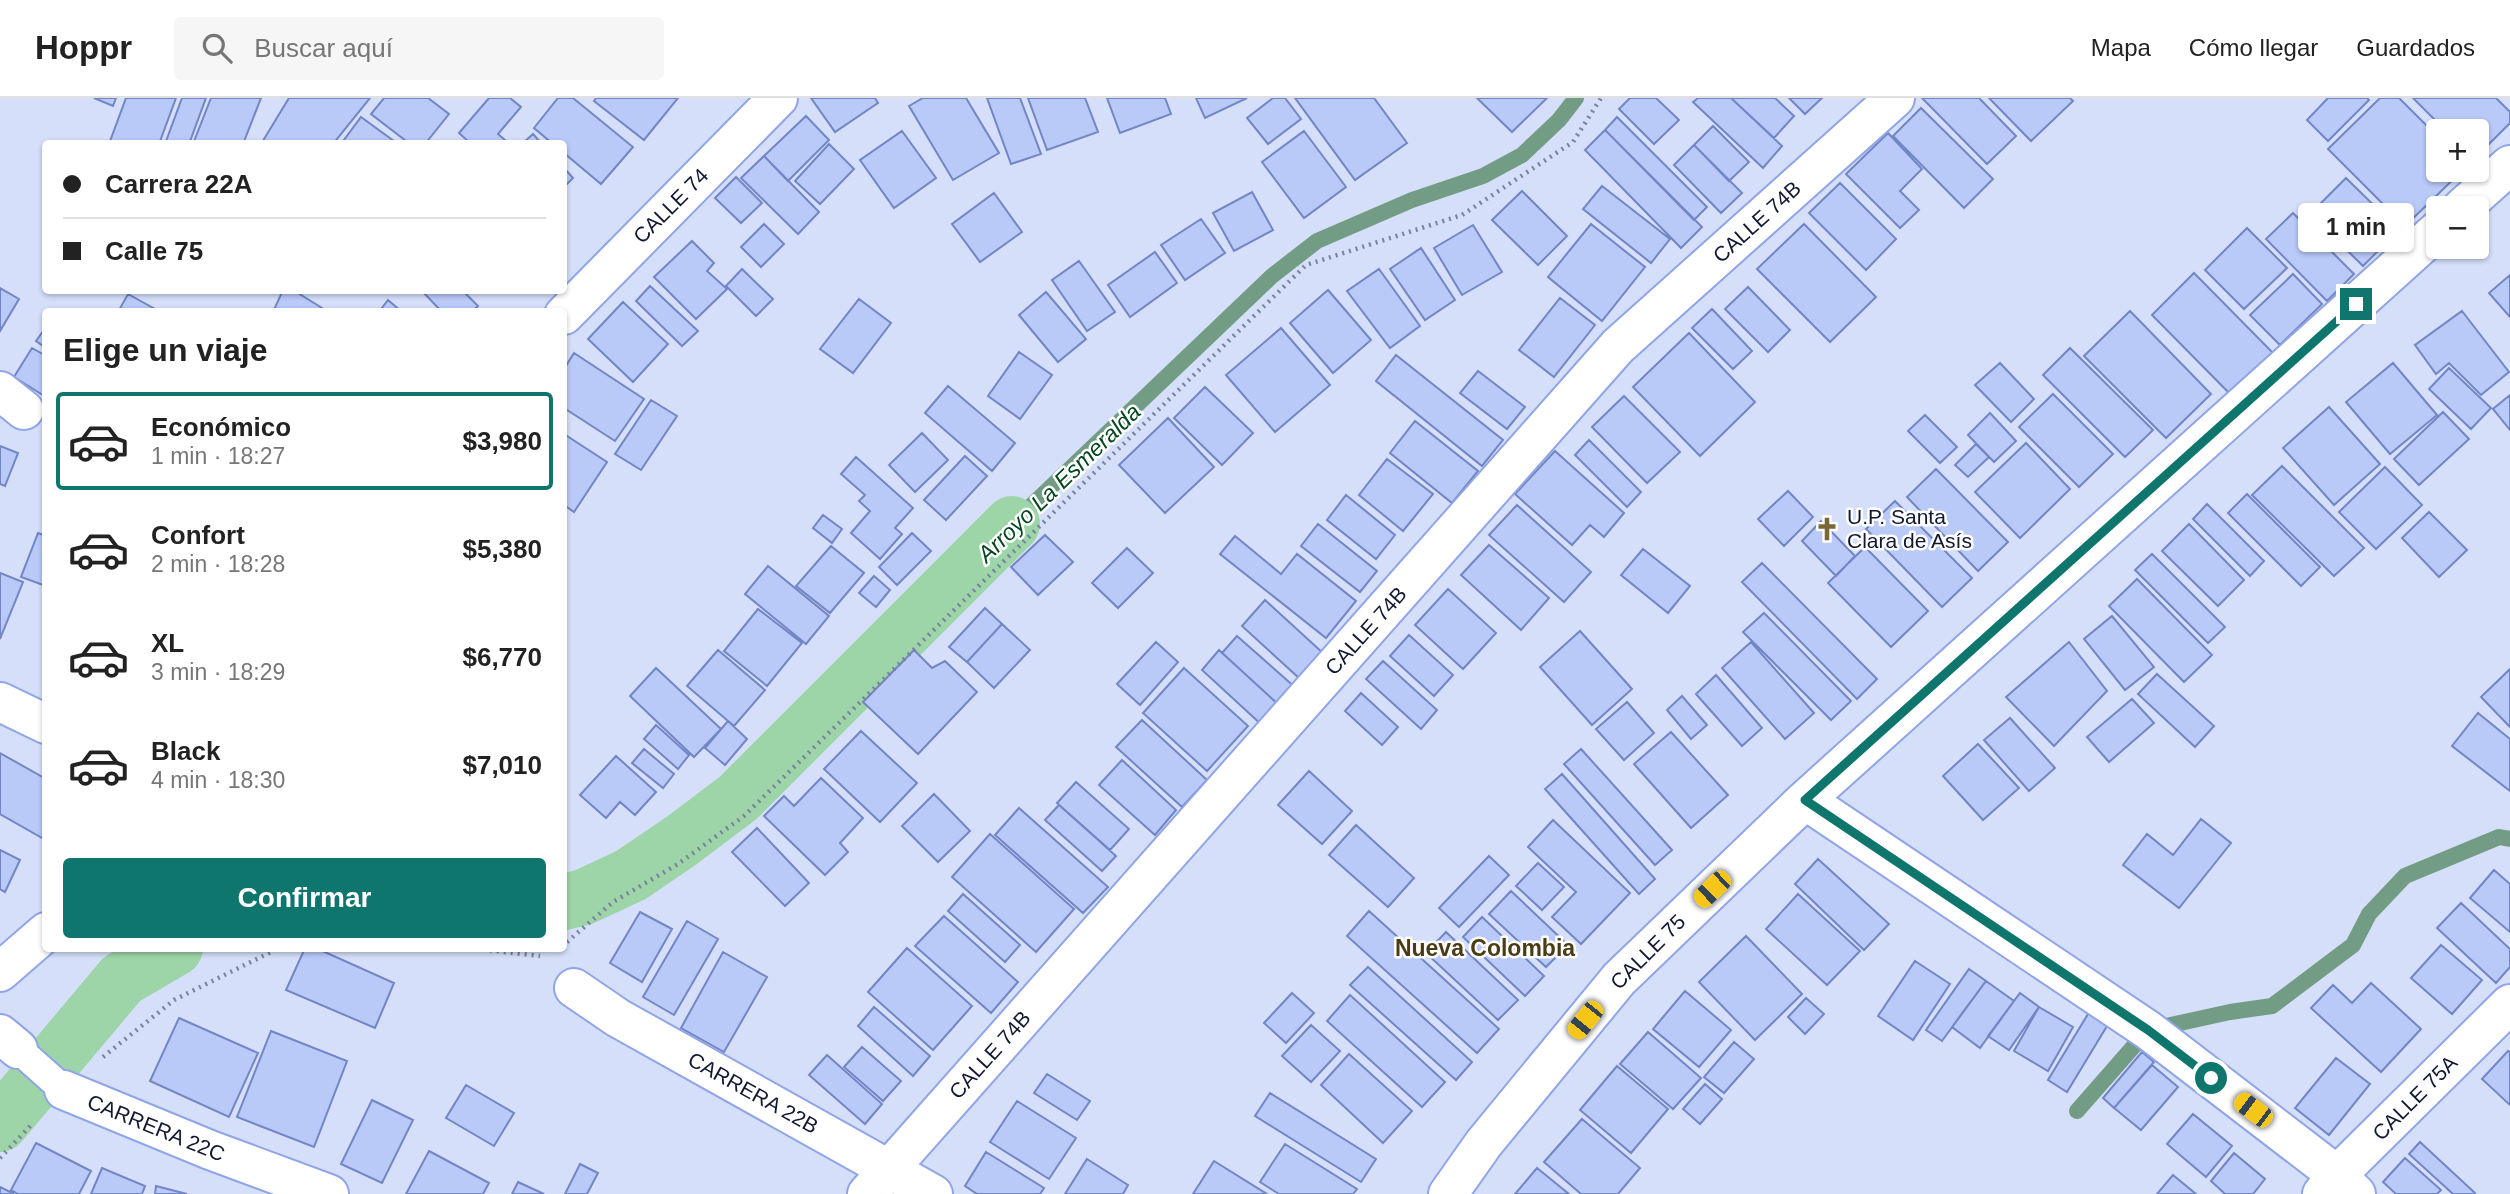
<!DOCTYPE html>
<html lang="es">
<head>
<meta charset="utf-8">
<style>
  body { margin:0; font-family:Helvetica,sans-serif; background:#f6f6f6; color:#222; height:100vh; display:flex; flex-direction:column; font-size:26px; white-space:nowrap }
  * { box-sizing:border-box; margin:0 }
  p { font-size:23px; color:#767676 }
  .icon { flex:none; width:38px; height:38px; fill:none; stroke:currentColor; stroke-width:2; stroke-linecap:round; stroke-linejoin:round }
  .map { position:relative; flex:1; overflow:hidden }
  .details { position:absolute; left:42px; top:210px; width:525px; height:644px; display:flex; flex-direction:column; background:#fff; border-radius:7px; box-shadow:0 2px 5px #0004 }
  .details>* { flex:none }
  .top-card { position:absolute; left:42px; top:42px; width:525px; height:154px; border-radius:7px; box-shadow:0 2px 5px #0004; display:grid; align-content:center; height:154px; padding:0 21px; background:#fff }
  .fabs { position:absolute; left:2426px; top:21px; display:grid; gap:14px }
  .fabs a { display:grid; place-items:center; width:63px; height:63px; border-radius:7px; background:#fff; box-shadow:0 2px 5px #0004; font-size:35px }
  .end { position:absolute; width:32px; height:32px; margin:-16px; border:9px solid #0f766e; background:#fff; box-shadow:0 0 0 4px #fff }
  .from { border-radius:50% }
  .bubble { position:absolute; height:49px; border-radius:7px; background:#fff; box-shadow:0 2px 5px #0004; font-size:23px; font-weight:700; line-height:49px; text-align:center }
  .car { position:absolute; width:21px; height:42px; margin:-21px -10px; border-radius:9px; box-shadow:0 0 5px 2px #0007; background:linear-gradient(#f5c518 24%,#345 0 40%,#f5c518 0 76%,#345 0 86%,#f5c518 0) }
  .top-card b { display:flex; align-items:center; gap:24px; height:66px; font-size:26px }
  .top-card b+b { border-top:2px solid #e0e0e0 }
  .top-card i { width:18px; height:18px; background:#222 }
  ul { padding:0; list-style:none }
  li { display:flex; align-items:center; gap:21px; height:98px; margin:0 14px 10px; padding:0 7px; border:4px solid transparent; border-radius:7px }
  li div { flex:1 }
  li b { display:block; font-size:26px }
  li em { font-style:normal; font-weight:700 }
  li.selected { border-color:#0f766e }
  li>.icon { width:63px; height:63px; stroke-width:1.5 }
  h2 { padding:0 21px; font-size:32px; line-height:84px }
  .action { display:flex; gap:14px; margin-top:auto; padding:14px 21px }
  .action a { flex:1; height:80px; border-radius:7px; background:#0f766e; color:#fff; font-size:28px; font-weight:700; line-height:80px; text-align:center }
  header { display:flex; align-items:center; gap:42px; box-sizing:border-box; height:98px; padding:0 35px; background:#fff; border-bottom:2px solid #e0e0e0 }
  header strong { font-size:33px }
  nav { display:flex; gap:38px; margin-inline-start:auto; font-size:24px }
  .search { width:490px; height:63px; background:#f6f6f6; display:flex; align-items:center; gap:18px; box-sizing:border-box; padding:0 24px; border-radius:7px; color:#767676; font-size:26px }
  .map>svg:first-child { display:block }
</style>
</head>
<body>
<header>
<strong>Hoppr</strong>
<div class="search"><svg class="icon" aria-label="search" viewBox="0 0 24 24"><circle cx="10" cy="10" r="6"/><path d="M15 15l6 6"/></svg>Buscar aquí</div>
<nav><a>Mapa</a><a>Cómo llegar</a><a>Guardados</a></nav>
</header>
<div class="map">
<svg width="2510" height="1096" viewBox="0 0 2510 1096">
  <rect width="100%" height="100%" fill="#d5dffa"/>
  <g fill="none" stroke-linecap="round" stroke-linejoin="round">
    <path stroke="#739c84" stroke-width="16" d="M1012 426 1272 178 1317 143 1412 102 1483 78 1522 57 1559 22 1576 0
      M2077 1013 2148 932 2230 914 2272 908 2353 847 2369 816 2405 778 2499 739 2510 741"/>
    <path stroke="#9dd5a8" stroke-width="56" d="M564 804 584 799 631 777 681 743 738 700 1012 426
      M0 1026 122 881 175 850"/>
  </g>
  <path fill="#b9c9f8" stroke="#7286c5" stroke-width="2" d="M94 0H116L113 8Z
    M126 0H176L159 46H109Z
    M182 0H206L189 46H165Z
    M211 0H261L243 46H193Z
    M289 0H370L333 46H261Z
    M384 0H428L449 16 425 46H410L371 16Z
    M489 0H510L521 9 498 36 506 43 504 46H471L459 35Z
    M558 0H573L633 49 601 86 564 55V46H553L534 30Z
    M596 0H678L644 42 594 3Z
    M811 0H875L878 5 835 34Z
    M923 0H966L999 55 953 82 909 8Z
    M987 0H1020L1041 56 1011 66Z
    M1028 0H1085L1098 34 1047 52Z
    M1107 0H1165L1171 16 1120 35Z
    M1196 0H1247L1205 20Z
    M1273 0H1285L1301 21 1268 46 1247 20Z
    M1295 0H1374L1407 45 1355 82Z
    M1477 0H1547L1512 34Z
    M1630 0H1656L1679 22 1654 46 1619 11Z
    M1698 0H1731L1782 48 1763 70 1693 4Z
    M1731 0H1775L1794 18 1774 40Z
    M1789 0H1822L1805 16Z
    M1922 0H1979L2016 38 1987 66Z
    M1989 0H2070L2073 3 2031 43Z
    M2328 0H2367L2369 2 2328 43 2307 22Z
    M2380 0H2399L2438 39V72H2463L2405 128 2328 51Z
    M2413 0H2496L2510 14V25L2476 59V33H2446Z
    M1921 10 1993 81 1964 110 1893 38Z
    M806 18 829 42 788 83 764 58Z
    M361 19 398 46H341Z
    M1617 19 1707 109 1694 122 1605 32Z
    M1713 28 1749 64 1729 83 1694 47Z
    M1605 32 1702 129 1681 150 1585 52Z
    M902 33 936 80 894 110 860 62Z
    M1304 33 1346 89 1304 120 1262 64Z
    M1888 35 1922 71 1900 93 1919 112 1900 130 1846 76Z
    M533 36 542 46H522Z
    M829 46 854 71 820 106 795 83Z
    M1694 47 1742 95 1721 115 1674 67Z
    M764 58 819 114 798 136 741 80Z
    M564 70 573 80 564 89Z
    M736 79 762 105 741 125 715 100Z
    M2346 80 2399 132 2363 168 2310 116Z
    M1840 85 1896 141 1866 172 1809 115Z
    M1602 88 1670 141 1651 165 1583 111Z
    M1522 93 1567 138 1538 167 1492 122Z
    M1252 94 1273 132 1234 153 1213 115Z
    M994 95 1022 134 980 164 952 126Z
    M2293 115 2354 176 2327 203 2266 141Z
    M1201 121 1225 155 1185 182 1161 147Z
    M764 126 784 146 761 169 741 149Z
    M1591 126 1645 169 1602 223 1548 179Z
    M1804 126 1876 199 1830 244 1757 171Z
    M1473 127 1502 174 1462 197 1434 150Z
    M2247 130 2287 170 2244 211 2205 172Z
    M692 143 714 165 707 173 727 191 696 221 654 179Z
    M1421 150 1455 202 1425 222 1390 171Z
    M1155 154 1177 185 1130 219 1108 187Z
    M1079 163 1115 214 1087 233 1052 182Z
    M742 171 773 201 756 218 726 188Z
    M1379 171 1420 228 1390 250 1347 193Z
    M2194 175 2277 259 2235 301 2152 217Z
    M2293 176 2322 206 2280 247 2250 217Z
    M2510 177V219L2489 195Z
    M650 188 698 233 682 248 636 203Z
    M1748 189 1790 232 1768 254 1725 211Z
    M0 190 19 201 0 233Z
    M283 192H293L322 210 319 214H273Z
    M421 192H462L478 208 472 214H442Z
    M1328 192 1371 242 1333 275 1290 225Z
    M1046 194 1086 241 1058 264 1019 217Z
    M128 196 155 211 154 214H118Z
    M1560 200 1595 227 1554 279 1519 252Z
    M859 201 891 225 853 275 820 251Z
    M388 202 402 214H379Z
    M623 204 668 246 633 284 588 241Z
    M1712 211 1752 253 1733 271 1692 230Z
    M2130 213 2211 296 2166 340 2084 258Z
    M2462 213 2509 274 2481 297 2449 265 2436 276 2415 247Z
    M46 229V250L36 243Z
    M1281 230 1330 287 1275 334 1226 277Z
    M1689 235 1755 304 1700 358 1633 289Z
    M32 250 46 258V299L14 279Z
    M2070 250 2153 332 2125 359 2043 277Z
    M1019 254 1052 277 1020 321 988 298Z
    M574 255 644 301 615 343 564 310V271Z
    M1396 257 1503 342 1482 368 1376 283Z
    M2000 265 2034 301 2011 324 1975 287Z
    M2393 265 2437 317 2390 356 2346 304Z
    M2449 270 2491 310 2471 331 2429 291Z
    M1478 273 1525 309 1507 331 1460 295Z
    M948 288 1015 345 992 373 925 315Z
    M1205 289 1253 335 1222 367 1174 320Z
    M2053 296 2113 356 2079 389 2019 329Z
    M2510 297V332L2493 311Z
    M1624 298 1680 354 1647 385 1592 329Z
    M651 302 677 318 641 372 615 356Z
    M2329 309 2380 366 2334 407 2283 350Z
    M2443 314 2469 341 2419 387 2394 361Z
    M1990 315 2016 343 1994 364 1968 337Z
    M1925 317 1957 349 1940 365 1908 333Z
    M1168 320 1214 369 1165 415 1119 367Z
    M1415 323 1478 373 1452 405 1390 355Z
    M922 335 948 362 915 394 889 367Z
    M564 336 607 364 574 414 564 407Z
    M1589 342 1641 394 1627 409 1575 357Z
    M2026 345 2070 391 2020 440 1975 394Z
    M1976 346 1989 359 1968 379 1955 367Z
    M0 348 18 355 5 388 0 386Z
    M1555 353 1624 415 1604 439 1590 427 1572 447 1515 396Z
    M965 358 987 378 946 422 924 402Z
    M856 359 913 410 895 430 902 436 880 461 851 435 870 413 859 403 865 397 841 376Z
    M1387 361 1433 396 1403 433 1359 397Z
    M2282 368 2364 450 2334 478 2252 397Z
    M2385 369 2422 407 2376 451 2339 414Z
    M1936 371 2008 444 1978 473 1907 399Z
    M1788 393 1813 419 1784 448 1758 421Z
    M2247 396 2320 469 2301 488 2228 415Z
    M1346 397 1395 437 1376 461 1327 422Z
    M1895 403 1972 480 1942 509 1866 431Z
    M2207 406 2264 463 2250 478 2193 421Z
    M1517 407 1591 474 1564 504 1489 437Z
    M2429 414 2467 452 2439 479 2402 440Z
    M823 417 842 431 832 445 813 430Z
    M1821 423 1855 458 1836 478 1802 443Z
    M1318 426 1377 473 1360 494 1301 448Z
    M2189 426 2244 482 2218 508 2162 453Z
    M38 435 46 438V488L21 479Z
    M912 435 931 453 897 487 879 469Z
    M1045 437 1073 464 1038 497 1011 469Z
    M1235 438 1281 476 1297 456 1356 503 1326 540 1220 456Z
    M1489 447 1549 500 1521 532 1461 477Z
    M831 448 864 475 830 515 796 488Z
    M1865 449 1928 513 1891 549 1828 485Z
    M1127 450 1153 475 1118 510 1092 485Z
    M1643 451 1690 488 1668 515 1621 477Z
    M2152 456 2225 529 2208 545 2135 472Z
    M1762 465 1877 581 1857 601 1742 484Z
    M768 468 829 518 806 546 745 496Z
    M0 475 23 484 0 541Z
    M874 478 890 492 876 509 859 495Z
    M2137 481 2212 557 2184 584 2109 508Z
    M1448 491 1496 535 1463 571 1415 527Z
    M1265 502 1323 555 1299 580 1242 528Z
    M985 510 1002 526 967 564 949 549Z
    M758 511 802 545 767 588 724 553Z
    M1764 515 1851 603 1831 622 1743 534Z
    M2112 518 2154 569 2125 592 2084 541Z
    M1002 526 1030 552 994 590 967 564Z
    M1580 533 1632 591 1592 627 1540 569Z
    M1409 537 1453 577 1434 598 1390 558Z
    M1237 538 1297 591 1281 609 1222 555Z
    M1156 544 1178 564 1140 607 1117 586Z
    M1751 544 1814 615 1785 641 1722 570Z
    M2069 544 2107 593 2054 648 2006 599Z
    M718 552 765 592 734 628 687 588Z
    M914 552 932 570 945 563 977 594 918 656 863 604Z
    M1219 552 1281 609 1263 628 1202 572Z
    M1383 563 1437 612 1421 631 1366 581Z
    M656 570 721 631 694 659 630 598Z
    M1184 570 1248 628 1207 673 1143 615Z
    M2510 571V629L2481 599Z
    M2157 576 2214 628 2195 649 2138 596Z
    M1716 577 1762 630 1742 648 1696 596Z
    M1361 595 1398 629 1382 647 1345 613Z
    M1682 598 1707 627 1691 641 1667 612Z
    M2132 601 2154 625 2109 664 2087 639Z
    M1627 604 1654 635 1624 662 1596 631Z
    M2478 615 2510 641V693L2452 648Z
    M2010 620 2055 670 2029 693 1984 642Z
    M1142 622 1207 682 1182 709 1116 649Z
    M728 623 747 641 725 667 705 650Z
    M656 627 689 657 678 671 644 641Z
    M861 633 917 685 880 724 824 671Z
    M1671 634 1728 697 1691 730 1634 666Z
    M1978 646 2019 690 1983 722 1943 678Z
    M644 651 674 676 663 690 632 665Z
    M1581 651 1672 752 1655 767 1564 666Z
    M0 655 46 681V733L42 740 0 716Z
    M616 658 656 694 635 717 620 704 606 720 580 697Z
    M1122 662 1176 712 1155 737 1099 687Z
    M1309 673 1352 713 1322 746 1278 707Z
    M1562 676 1655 781 1639 796 1545 691Z
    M821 680 863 720 840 745 848 754 825 777 764 718 784 698 794 708Z
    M1076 684 1129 731 1110 752 1057 705Z
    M934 696 970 733 938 764 902 728Z
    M1059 707 1116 758 1102 773 1045 722Z
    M1019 710 1108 789 1083 815 995 737Z
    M2201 721 2231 745 2179 810 2123 767 2147 736 2173 757Z
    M1553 722 1630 795 1581 846 1552 819 1576 794 1528 749Z
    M1356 727 1414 780 1388 809 1329 757Z
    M757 730 809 785 785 808 732 754Z
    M990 736 1074 811 1036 854 952 779Z
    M0 752 20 762 5 794 0 791Z
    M1489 758 1509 777 1459 829 1439 810Z
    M1818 761 1889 826 1864 852 1795 786Z
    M1538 765 1564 789 1542 812 1516 788Z
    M2494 772 2510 786V834L2470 800Z
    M1511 793 1568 847 1546 869 1489 816Z
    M963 796 1020 847 1005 864 948 813Z
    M1798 796 1860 853 1827 887 1766 831Z
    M2461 805 2510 851V869L2496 885 2437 830Z
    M1369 813 1499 931 1477 955 1347 838Z
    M640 814 672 831 642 884 610 865Z
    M944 818 1018 884 991 915 915 848Z
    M1482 819 1544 878 1525 898 1463 839Z
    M687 823 718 841 674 917 643 899Z
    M1446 834 1518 902 1498 922 1426 855Z
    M1746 838 1802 896 1755 942 1699 884Z
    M2441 847 2482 882 2452 916 2411 880Z
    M305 850H316L394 885 375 930 286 892Z
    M907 850 972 908 933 952 868 894Z
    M723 854 767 879 724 954 681 930Z
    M1915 863 1950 886 1913 942 1878 918Z
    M1368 869 1472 964 1456 982 1350 887Z
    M1969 871 1986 883 1942 943 1926 932Z
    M1986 883 2014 903 1980 950 1952 929Z
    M2371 885 2421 931 2381 974 2311 910 2333 887 2352 905Z
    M1685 893 1731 932 1699 969 1653 931Z
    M1292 895 1314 915 1286 945 1264 925Z
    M2020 895 2039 909 2009 952 1988 938Z
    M1350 897 1445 984 1422 1009 1327 923Z
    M1806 900 1824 916 1805 936 1788 919Z
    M874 909 930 958 913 978 858 928Z
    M2039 909 2073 929 2048 973 2014 953Z
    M2091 911 2110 923 2067 994 2048 982Z
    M179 920 258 955 229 1019 150 983Z
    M1311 927 1340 953 1311 984 1282 958Z
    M271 933 347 963 314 1049 237 1019Z
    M1648 934 1701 980 1673 1011 1620 966Z
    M1734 944 1754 961 1724 995 1704 979Z
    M862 949 901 983 883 1003 844 969Z
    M2508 953 2510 954V1007L2482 981Z
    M2142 954 2154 964 2114 1010 2103 1000Z
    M1349 956 1412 1013 1383 1045 1321 987Z
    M827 957 882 1006 865 1026 809 977Z
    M2336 960 2370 986 2329 1037 2295 1010Z
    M2152 967 2178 989 2141 1032 2114 1010Z
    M1617 968 1668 1011 1631 1055 1580 1012Z
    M1047 976 1090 1003 1077 1022 1034 995Z
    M1705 986 1722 1001 1700 1026 1683 1011Z
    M466 987 514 1015 494 1048 446 1020Z
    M1270 995 1376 1061 1361 1084 1255 1018Z
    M372 1002 413 1022 382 1085 341 1066Z
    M1017 1003 1076 1040 1049 1081 990 1044Z
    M2193 1016 2232 1048 2206 1079 2167 1046Z
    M1582 1021 1640 1070 1618 1096H1581L1544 1064Z
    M2420 1044 2475 1095 2474 1096H2453L2409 1056Z
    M36 1045 91 1073 79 1096H18L11 1092Z
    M1285 1046 1357 1091 1353 1096H1279L1260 1084Z
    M429 1053 489 1085 483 1096H406Z
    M986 1054 1044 1090 1040 1096H977L965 1088Z
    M2234 1055 2265 1081 2253 1096H2225L2211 1083Z
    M2405 1060 2441 1092 2437 1096H2396L2383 1084Z
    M1087 1061 1128 1087 1123 1096H1065Z
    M1214 1063 1267 1096H1193Z
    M580 1066 598 1075 587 1096H565Z
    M102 1070 145 1088 142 1096H91Z
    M1537 1070 1569 1096H1515Z
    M2173 1077 2196 1096H2157Z
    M518 1084 544 1096H512Z
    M156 1088 187 1096H155Z
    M0 1089 14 1096H0Z"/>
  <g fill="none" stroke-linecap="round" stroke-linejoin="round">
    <g stroke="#90a5e7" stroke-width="32">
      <path id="lane" d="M18 951 64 992"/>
    </g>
    <g stroke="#90a5e7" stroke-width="42">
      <path id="street" d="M2462 110 2510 67
        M564 217 778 0
        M0 293 24 312
        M0 604 46 626
        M1805 702 2148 932 2337 1077 2356 1096
        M0 874 46 834
        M574 890 618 920 933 1096
        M0 936 18 951
        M64 992 210 1052 329 1096
        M867 1096 1618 248 1895 0
        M1448 1096 1484 1045 1619 881 1805 702 2438 132
        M2322 1096 2337 1077 2510 906"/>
    </g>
    <path stroke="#7a839c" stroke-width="4.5" stroke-dasharray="2 5" stroke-linecap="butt" d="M567 844 613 804 678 766 744 718 1306 167 1462 117 1573 44 1601 0
      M469 850 540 858
      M103 959 174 902 279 850
      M0 1060 33 1025"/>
    <use href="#lane" stroke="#fff" stroke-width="28"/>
    <use href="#street" stroke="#fff" stroke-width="38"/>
  </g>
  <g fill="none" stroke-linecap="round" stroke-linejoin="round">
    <path stroke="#0f766e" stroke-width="9" d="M2211 980 2148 932 1805 702 2356 206"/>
  </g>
  <defs>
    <g id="church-bare" transform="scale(1.89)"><path d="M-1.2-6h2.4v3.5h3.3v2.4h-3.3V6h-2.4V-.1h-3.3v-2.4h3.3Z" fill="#796735" stroke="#fff" stroke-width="2.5" paint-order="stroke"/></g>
  </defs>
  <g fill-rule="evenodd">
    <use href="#church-bare" x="1827" y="431"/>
  </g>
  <g text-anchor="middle" stroke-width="5" stroke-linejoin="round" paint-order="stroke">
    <g font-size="21" fill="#111830" stroke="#fff">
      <text transform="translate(671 108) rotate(-45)" y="7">CALLE 74</text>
      <text transform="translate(1757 124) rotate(-42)" y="7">CALLE 74B</text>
      <text transform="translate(1366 533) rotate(-48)" y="7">CALLE 74B</text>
      <text transform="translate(1648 854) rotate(-45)" y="7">CALLE 75</text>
      <text transform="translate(990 957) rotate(-48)" y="7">CALLE 74B</text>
      <text transform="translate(753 995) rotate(29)" y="7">CARRERA 22B</text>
      <text transform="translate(2415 1000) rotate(-45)" y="7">CALLE 75A</text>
      <text transform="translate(156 1030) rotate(22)" y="7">CARRERA 22C</text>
    </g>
    <g font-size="21" fill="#111830" stroke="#fff" text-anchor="start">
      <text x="1847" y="426">U.P. Santa<tspan x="1847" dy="24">Clara de Asís</tspan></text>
    </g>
    <g font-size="23" font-style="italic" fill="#04461d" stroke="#fff">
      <text transform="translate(1059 385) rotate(-44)" y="8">Arroyo La Esmeralda</text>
    </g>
    <g font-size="23" font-weight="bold" fill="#4a3c14" stroke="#fff">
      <text x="1485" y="858">Nueva Colombia</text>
    </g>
  </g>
</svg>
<div class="fabs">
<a>+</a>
<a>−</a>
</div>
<i class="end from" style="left:2211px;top:980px"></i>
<i class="end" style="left:2356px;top:206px"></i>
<div class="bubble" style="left:2298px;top:105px;width:116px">1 min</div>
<i class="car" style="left:1712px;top:791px;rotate:226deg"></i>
<i class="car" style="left:1585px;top:922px;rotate:219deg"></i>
<i class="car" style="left:2253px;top:1012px;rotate:307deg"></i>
<div class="top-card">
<b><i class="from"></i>Carrera 22A</b>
<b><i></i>Calle 75</b>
</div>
<section class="details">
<h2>Elige un viaje</h2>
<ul>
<li class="selected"><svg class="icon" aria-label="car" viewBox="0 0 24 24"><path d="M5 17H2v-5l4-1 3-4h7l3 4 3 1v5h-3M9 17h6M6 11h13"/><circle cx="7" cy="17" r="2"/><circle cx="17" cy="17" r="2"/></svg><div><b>Económico</b><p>1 min · 18:27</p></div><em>$3,980</em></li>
<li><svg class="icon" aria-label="car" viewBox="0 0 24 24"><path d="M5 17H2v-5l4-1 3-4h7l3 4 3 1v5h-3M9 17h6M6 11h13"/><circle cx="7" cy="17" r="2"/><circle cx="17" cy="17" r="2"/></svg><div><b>Confort</b><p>2 min · 18:28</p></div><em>$5,380</em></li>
<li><svg class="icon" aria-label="car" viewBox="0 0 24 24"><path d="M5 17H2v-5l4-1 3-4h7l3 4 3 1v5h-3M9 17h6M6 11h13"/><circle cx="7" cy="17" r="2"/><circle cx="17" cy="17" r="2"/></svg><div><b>XL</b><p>3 min · 18:29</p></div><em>$6,770</em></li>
<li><svg class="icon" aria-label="car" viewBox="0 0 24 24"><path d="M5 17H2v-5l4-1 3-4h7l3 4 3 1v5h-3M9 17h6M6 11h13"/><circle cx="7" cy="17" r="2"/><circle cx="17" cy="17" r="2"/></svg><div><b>Black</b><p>4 min · 18:30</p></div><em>$7,010</em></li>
</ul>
<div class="action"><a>Confirmar</a></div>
</section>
</div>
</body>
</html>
